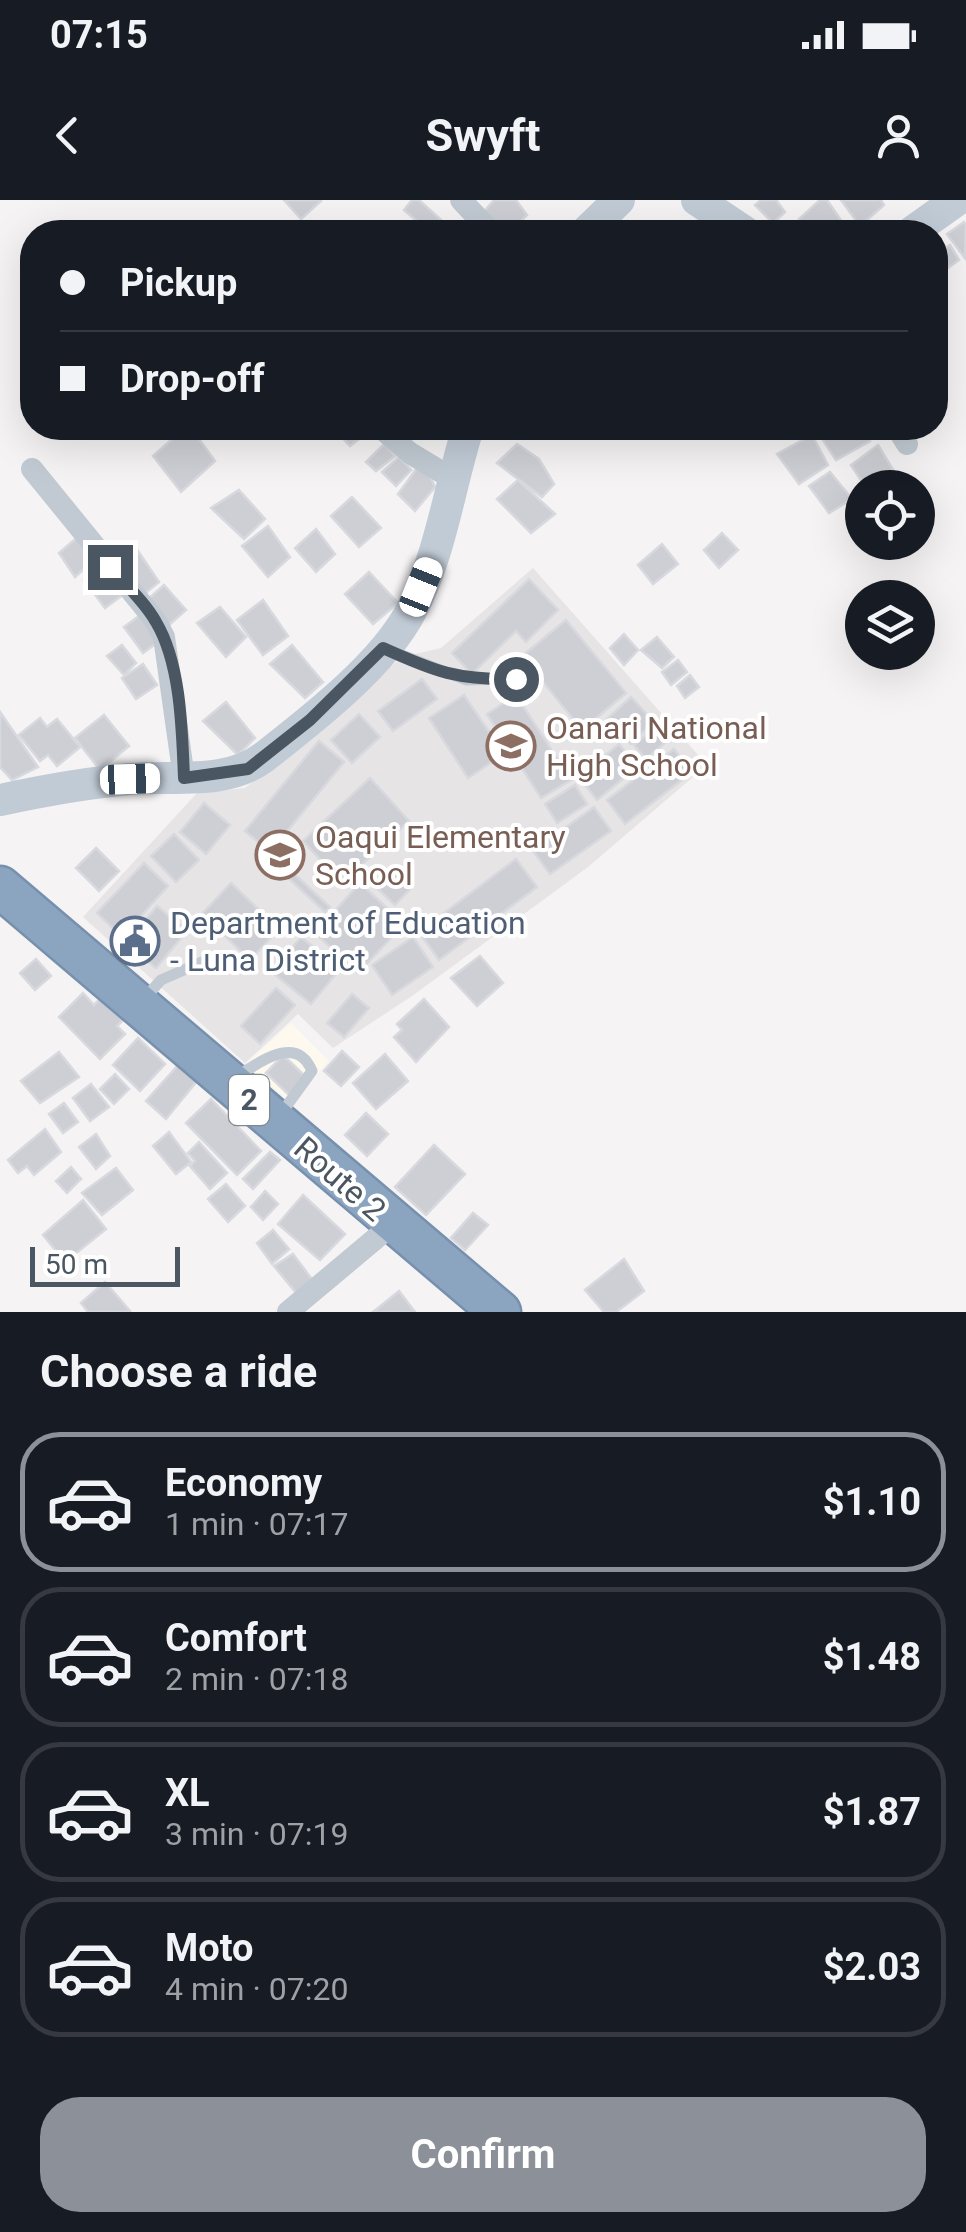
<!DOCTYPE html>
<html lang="en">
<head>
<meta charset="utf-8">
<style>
  body { margin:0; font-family:Roboto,sans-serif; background:#242831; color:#f1f3f6; height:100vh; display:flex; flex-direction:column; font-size:38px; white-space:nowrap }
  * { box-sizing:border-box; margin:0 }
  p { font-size:32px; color:#9ea1a6 }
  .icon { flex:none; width:55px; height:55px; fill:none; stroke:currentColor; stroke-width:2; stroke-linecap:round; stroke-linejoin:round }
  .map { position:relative; height:1112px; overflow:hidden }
  .panel { display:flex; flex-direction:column; background:#171b24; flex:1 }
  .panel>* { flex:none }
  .top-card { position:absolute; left:20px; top:20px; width:928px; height:220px; border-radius:40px; box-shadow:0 10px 40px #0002; display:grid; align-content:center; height:220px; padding:0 40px; background:#171b24 }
  .tools { position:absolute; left:845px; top:270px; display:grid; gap:20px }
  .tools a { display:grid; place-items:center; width:90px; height:90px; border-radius:50%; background:#171b24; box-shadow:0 10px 40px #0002; font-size:50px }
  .scale { position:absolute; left:30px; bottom:25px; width:150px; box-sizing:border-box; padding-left:10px; border:5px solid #4a5661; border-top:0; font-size:28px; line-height:35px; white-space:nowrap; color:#4a5661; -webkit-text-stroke:8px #fff; paint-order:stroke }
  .end { position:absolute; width:45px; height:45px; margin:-22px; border:12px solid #4a5661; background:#fff; box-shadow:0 0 0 5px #fff }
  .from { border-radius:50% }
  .car { position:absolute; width:30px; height:60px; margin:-30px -15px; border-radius:12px; box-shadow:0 0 8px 2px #0007; background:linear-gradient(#fff 24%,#345 0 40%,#fff 0 76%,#345 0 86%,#fff 0) }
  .top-card b { display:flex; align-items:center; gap:35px; height:95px; font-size:38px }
  .top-card b+b { border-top:2px solid #363941 }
  .top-card i { width:25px; height:25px; background:#f1f3f6 }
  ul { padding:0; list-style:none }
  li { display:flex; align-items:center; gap:30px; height:140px; margin:0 20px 15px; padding:0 20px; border:5px solid #363941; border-radius:40px }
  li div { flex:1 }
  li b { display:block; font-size:38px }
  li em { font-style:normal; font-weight:700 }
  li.selected { border-color:#8c9099 }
  li>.icon { width:90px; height:90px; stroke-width:1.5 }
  h2 { padding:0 40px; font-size:45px; line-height:120px }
  .primary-button { display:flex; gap:20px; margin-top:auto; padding:20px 40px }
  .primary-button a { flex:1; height:115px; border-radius:40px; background:#8c9099; color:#fff; font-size:40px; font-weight:700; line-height:115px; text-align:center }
  .status { display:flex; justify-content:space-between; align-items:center; height:70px; padding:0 50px; background:#171b24; direction:ltr }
  .status svg { height:28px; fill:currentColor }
  header { display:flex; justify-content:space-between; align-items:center; height:130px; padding:0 40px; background:#171b24; font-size:45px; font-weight:700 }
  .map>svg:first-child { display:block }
</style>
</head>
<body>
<div class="status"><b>07:15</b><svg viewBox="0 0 49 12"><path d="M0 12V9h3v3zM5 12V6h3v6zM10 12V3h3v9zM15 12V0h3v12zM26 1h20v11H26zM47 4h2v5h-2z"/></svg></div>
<header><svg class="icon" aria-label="back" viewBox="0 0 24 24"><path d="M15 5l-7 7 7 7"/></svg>Swyft<svg class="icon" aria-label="person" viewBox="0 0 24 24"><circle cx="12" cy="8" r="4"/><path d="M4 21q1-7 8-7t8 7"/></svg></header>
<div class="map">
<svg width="966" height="1112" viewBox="0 0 966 1112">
  <rect width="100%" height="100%" fill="#f5f3f3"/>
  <path fill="#fdf9ef" d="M291 823 329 861 292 904 246 864Z"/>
  <path fill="#e6e4e5" d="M533 368 707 565 588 667 412 796 333 848 298 814 245 863 83 717 197 593 245 588 402 457 441 448Z"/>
  <path fill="#cdcfd5" stroke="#d7d9de" stroke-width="2.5" d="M284 0H320L321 1 301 19Z
    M412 0H419L441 20 429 31 404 10Z
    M494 0H516L527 15 509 32 482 14Z
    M761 0H776L785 12 773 23 755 5Z
    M820 0H827L847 29 843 32H810L799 19Z
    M841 0H881L884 5 860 26Z
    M964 22 966 25 965 58 947 34Z
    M950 45 959 60 944 71 935 54Z
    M185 228H191L215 261 181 292 153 256Z
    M333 228H361L367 233 350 246Z
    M830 228H861L870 241 836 260 819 234Z
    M812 235 828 265 799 284 777 254Z
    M384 244 395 256 376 271 366 262Z
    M517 244 539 259 554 284 542 297 497 263Z
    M878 245 895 273 877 288H866L851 265Z
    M399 257 411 270 396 286 382 272Z
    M417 268 429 274 435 287 415 311 398 294Z
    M830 272 852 299 829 313 809 286Z
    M518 280 555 314 531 333 497 299Z
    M239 290 265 319 244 339 211 308Z
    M352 297 381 328 359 347 331 316Z
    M268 326 290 357 268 377 242 346Z
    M316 329 335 354 316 372 295 348Z
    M722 333 738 350 719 368 704 350Z
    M79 336 97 357 75 377 59 353Z
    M662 344 678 364 653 384 638 365Z
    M138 351 159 382 143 395 121 369Z
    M103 366 124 394 105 408 84 380Z
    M369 372 398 403 373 424 345 394Z
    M529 379 558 410 526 442 516 431 472 474 452 453Z
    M164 385 186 410 169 425 147 400Z
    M263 400 288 436 263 455 237 420Z
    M220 407 246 437 226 457 197 423Z
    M143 413 161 440 143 453 124 427Z
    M566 420 626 493 582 530 522 456Z
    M624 434 638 450 624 465 610 448Z
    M657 437 674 457 662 468 641 450Z
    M122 445 136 463 124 475 107 456Z
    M292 445 323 482 305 498 270 464Z
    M678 460 687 472 671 485 662 472Z
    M143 464 157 485 136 499 122 478Z
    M690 475 699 487 685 498 677 486Z
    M422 479 437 499 393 531 378 511Z
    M464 495 504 554 468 578 429 518Z
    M516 495 571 580 541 598 487 514Z
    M631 497 654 522 631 544 607 519Z
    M226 502 255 538 238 555 203 521Z
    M0 512 38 567 12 580 0 567Z
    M359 514 380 537 352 563 331 540Z
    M104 515 129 546 100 570 75 538Z
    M40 518 47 527 57 519 80 547 57 566 48 555 40 561 19 535Z
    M655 527 667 541 646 559 634 545Z
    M319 541 344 562 270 652 245 631Z
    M619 544 637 567 597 600 579 577Z
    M674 549 692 572 625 624 607 600Z
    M370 578 409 621 342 683 303 641Z
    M575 585 587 604 557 623 545 604Z
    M204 603 230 625 206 654 180 632Z
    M594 607 611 631 550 674 533 651Z
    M174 634 199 660 176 682 151 656Z
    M96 648 119 671 99 691 76 668Z
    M275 656 330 707 325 712 270 661Z
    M516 659 537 687 439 760 419 732Z
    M144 663 168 686 122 737 97 713Z
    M393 671 411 688 395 705 377 688Z
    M231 683 279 729 250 760 202 714Z
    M360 683 404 724 358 773 315 733Z
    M157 706 187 731 156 768 126 743Z
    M301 737 340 769 311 804 272 772Z
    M413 737 433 767 392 795 372 765Z
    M480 756 503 783 477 806 451 778Z
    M36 759 51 776 35 790 20 773Z
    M276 788 295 805 260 844 241 826Z
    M83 793 94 805 102 797 124 819 117 826 125 834 100 859 59 817Z
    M352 794 369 808 344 837 327 823Z
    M424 799 449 827 416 862 394 837 402 830 397 824Z
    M138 838 165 864 140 891 113 865Z
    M342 851 359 867 341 886 324 871Z
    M59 852 79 877 40 903 21 881Z
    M385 854 408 881 376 909 353 883Z
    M283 855 307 878 290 896 266 873Z
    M180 863 197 881 166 919 146 901Z
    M115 874 129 889 114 904 100 889Z
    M91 884 109 907 90 921 73 898Z
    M211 899 261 951 237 975 186 923Z
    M64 903 78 922 63 933 49 914Z
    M366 913 388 934 367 956 345 935Z
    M45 929 61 952 34 975 27 966 18 973 8 960Z
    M169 932 191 962 176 974 153 946Z
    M96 934 110 956 96 969 79 947Z
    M199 942 227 973 210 989 190 966 195 961 188 953Z
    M434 945 465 974 426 1015 395 987Z
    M270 952 280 960 253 989 243 979Z
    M71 967 81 979 67 993 56 981Z
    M116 968 133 990 102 1015 82 993Z
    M226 984 245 1006 228 1022 208 999Z
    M265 991 278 1004 263 1020 251 1007Z
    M303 995 345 1034 320 1060 278 1024Z
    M83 1000 106 1029 65 1062 43 1035Z
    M473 1013 488 1025 465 1050 451 1038Z
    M273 1030 289 1049 272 1064 257 1043Z
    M293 1054 314 1082 297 1094 274 1066Z
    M624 1059 644 1091 616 1112H604L585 1090Z
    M105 1082 130 1111 129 1112H88L81 1103Z
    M399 1091 415 1112H373Z"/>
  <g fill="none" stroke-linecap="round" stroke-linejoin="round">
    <g stroke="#7690ad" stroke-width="45">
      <path id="highway" d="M0 687 500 1112"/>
    </g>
    <path stroke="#c1cad2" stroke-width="11" d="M387 449 466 480 516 479
      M145 798 161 780 211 758
      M236 877C259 863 296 833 312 871L280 915"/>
    <path stroke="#c1cad2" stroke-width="22" d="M461 0 491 32
      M381 228 410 253 453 279
      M897 228 907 244
      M32 269 155 420 164 437 184 578
      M288 1112 393 1024"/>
    <path stroke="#c1cbd6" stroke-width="32" d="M697 0 745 32
      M586 32 619 0
      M912 32 957 0
      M0 600C42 591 86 583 129 579 174 575 226 586 264 557 311 520 383 465 411 411 441 354 449 288 468 228"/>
    <use href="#highway" stroke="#8ba5c1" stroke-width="40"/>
  </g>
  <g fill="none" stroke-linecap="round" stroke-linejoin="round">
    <path stroke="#4a5661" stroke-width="12" d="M110 367C125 384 145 402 156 422 181 464 182 530 184 578L248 569 310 520 383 448C436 472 457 480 516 479"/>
  </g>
  <defs>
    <g id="school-ring" transform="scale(2.5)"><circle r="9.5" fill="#fff" stroke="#8d6e63" stroke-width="1.5"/><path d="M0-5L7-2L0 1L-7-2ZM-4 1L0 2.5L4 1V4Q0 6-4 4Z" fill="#8d6e63"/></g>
    <g id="civic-ring" transform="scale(2.5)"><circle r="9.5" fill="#fff" stroke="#5c6f8a" stroke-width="1.5"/><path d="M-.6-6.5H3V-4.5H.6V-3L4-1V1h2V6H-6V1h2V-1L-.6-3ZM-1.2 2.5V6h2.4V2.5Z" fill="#5c6f8a"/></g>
  </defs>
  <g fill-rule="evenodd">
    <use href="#school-ring" x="511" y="546"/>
    <use href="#school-ring" x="280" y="655"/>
    <use href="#civic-ring" x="135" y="741"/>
  </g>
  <g text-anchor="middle" stroke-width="8" stroke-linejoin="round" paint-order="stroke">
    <rect fill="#fff" stroke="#808990" stroke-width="2.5" x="229" y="875" width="40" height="50" rx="8"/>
    <g font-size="30" font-weight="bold" fill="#4a5661">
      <text x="249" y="910">2</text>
    </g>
    <g font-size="32" fill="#785e54" stroke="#fff" text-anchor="start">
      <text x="546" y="539">Oanari National<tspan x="546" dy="37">High School</tspan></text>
      <text x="315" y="648">Oaqui Elementary<tspan x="315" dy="37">School</tspan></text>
    </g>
    <g font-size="32" fill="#4e5e75" stroke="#fff" text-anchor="start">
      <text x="170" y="734">Department of Education<tspan x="170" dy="37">- Luna District</tspan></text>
    </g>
    <g font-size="32" fill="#4a5661" stroke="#fff">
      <text transform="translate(340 979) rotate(41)" y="11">Route 2</text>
    </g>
  </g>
</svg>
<div class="tools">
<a><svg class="icon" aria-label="locate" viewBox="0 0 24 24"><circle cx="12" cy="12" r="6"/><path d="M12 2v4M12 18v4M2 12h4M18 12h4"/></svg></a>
<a><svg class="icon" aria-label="layers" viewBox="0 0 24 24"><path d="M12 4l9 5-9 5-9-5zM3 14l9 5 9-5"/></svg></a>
</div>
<div class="scale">50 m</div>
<i class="end from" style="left:516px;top:479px"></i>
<i class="end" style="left:110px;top:367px"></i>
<i class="car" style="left:421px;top:387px;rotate:22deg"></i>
<i class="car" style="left:130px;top:579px;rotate:88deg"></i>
<div class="top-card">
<b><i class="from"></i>Pickup</b>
<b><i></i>Drop-off</b>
</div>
</div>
<section class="panel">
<h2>Choose a ride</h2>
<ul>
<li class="selected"><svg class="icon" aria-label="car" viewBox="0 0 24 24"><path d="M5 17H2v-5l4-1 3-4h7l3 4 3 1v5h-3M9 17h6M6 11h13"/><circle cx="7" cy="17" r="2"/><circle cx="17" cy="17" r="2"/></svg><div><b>Economy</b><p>1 min · 07:17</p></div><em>$1.10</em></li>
<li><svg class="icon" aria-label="car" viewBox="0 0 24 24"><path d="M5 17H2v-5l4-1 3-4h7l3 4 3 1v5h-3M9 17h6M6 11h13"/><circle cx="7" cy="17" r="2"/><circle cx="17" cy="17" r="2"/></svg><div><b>Comfort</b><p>2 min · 07:18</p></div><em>$1.48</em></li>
<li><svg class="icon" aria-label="car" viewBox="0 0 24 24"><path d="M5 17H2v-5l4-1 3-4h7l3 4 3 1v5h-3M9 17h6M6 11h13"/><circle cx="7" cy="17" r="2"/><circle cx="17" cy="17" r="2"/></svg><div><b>XL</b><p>3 min · 07:19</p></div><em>$1.87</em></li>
<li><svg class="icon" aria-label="car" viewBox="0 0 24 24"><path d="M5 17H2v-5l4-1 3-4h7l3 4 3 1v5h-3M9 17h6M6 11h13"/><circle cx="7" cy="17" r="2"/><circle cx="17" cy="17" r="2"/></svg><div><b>Moto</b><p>4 min · 07:20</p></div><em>$2.03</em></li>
</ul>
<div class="primary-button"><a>Confirm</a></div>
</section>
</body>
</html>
